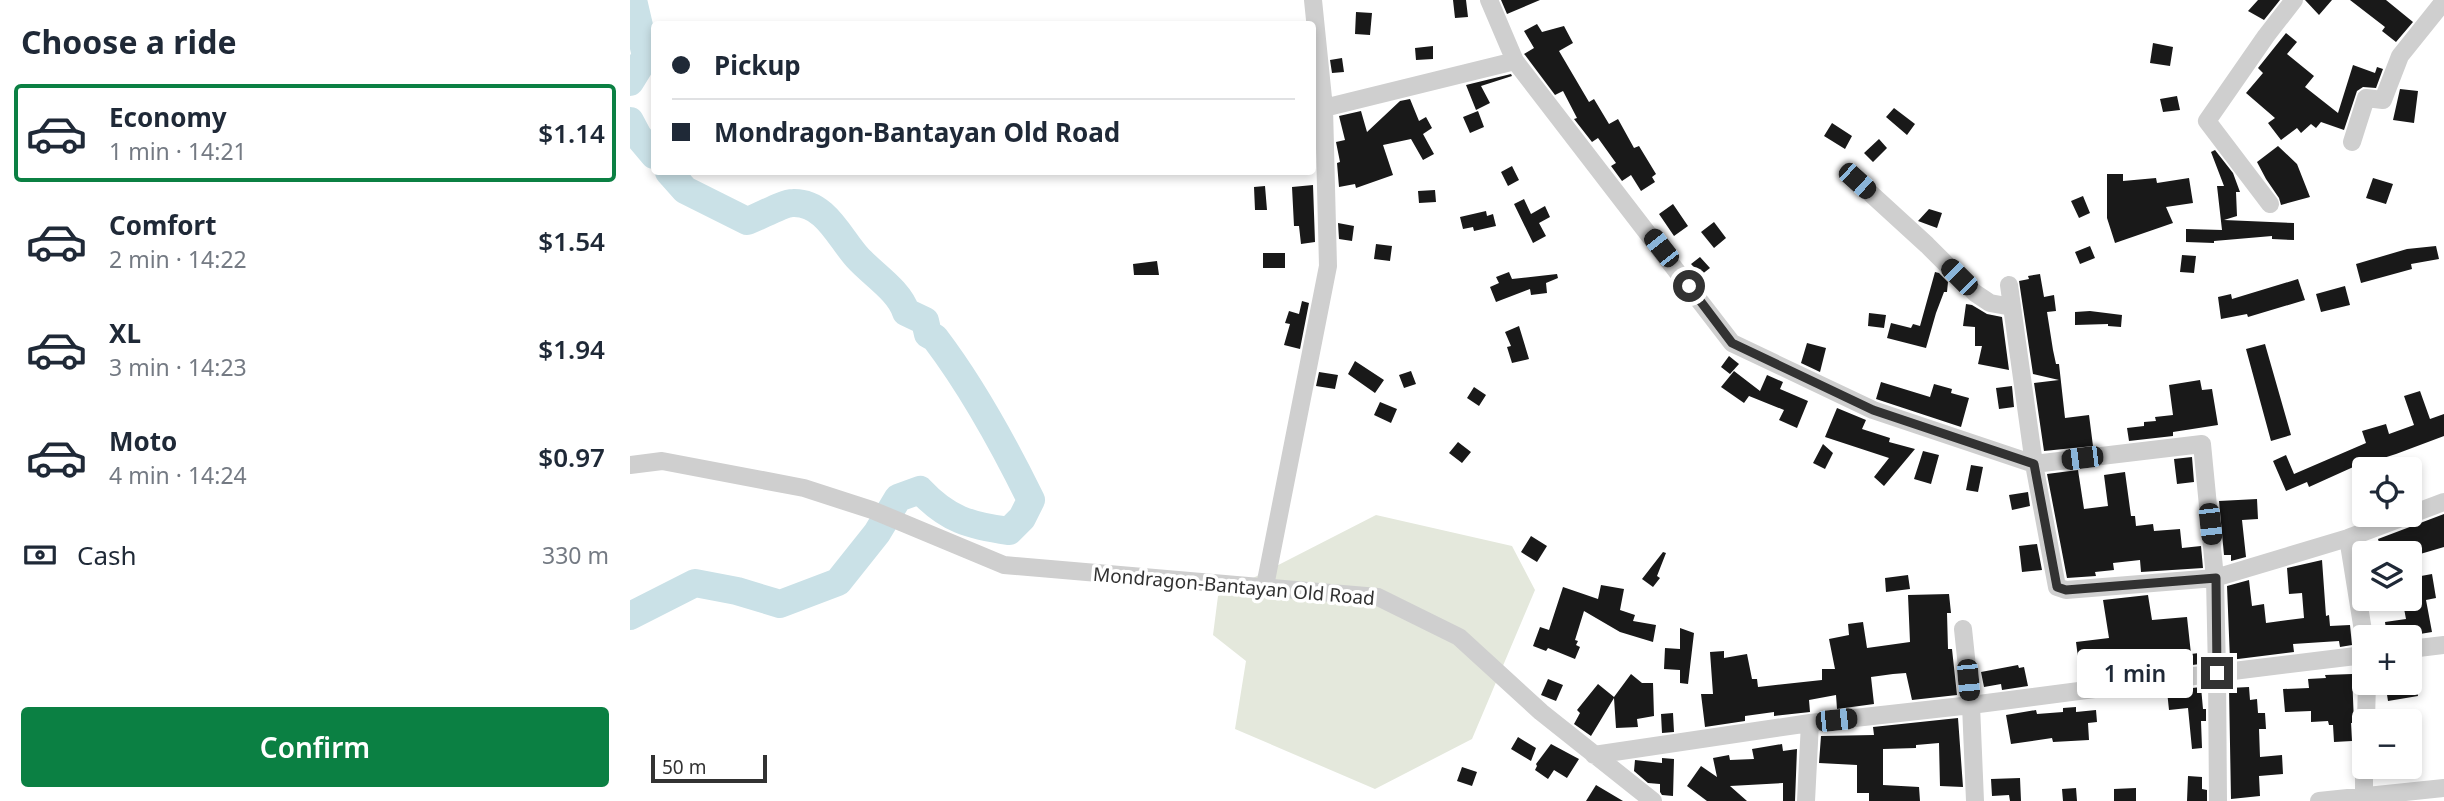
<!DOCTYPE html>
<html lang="en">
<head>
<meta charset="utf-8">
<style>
  body { margin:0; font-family:"Noto Sans",sans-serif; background:#f2f2f3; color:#1f2937; height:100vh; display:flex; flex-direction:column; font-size:26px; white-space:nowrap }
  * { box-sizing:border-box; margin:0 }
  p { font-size:23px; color:#747a83 }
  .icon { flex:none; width:38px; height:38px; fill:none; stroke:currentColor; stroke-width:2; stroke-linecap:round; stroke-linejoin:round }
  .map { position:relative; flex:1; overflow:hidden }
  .sheet { display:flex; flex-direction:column; background:#fff; width:630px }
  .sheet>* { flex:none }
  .guide { position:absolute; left:21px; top:21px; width:665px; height:154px; border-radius:7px; box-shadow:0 4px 10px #0003; display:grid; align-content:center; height:154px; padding:0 21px; background:#fff }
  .controls { position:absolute; left:1722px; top:457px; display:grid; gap:14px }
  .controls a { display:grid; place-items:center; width:70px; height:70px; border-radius:7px; background:#fff; box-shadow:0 4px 10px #0003; font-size:35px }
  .scale { position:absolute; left:21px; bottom:18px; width:116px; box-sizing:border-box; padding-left:7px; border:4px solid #323232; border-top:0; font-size:19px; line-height:24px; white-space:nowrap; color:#323232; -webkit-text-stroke:5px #fff; paint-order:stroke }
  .end { position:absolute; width:32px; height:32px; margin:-16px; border:9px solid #323232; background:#fff; box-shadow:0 0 0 4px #fff }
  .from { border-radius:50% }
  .bubble { position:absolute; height:49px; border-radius:7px; background:#fff; box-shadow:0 4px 10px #0003; font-size:23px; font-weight:600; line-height:49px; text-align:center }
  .car { position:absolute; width:21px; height:42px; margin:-21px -10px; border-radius:9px; box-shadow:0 0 5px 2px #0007; background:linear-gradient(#222 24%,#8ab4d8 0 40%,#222 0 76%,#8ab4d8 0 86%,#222 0) }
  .guide b { display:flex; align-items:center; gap:24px; height:66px; font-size:26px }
  .guide b+b { border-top:2px solid #e0e1e3 }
  .guide i { width:18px; height:18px; background:#1f2937 }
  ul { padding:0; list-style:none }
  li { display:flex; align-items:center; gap:21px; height:98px; margin:0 14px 10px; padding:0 7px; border:4px solid transparent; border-radius:7px }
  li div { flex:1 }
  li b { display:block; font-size:26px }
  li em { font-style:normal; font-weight:600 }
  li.current { border-color:#0b8043 }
  li>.icon { width:63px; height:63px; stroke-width:1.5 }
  h2 { padding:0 21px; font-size:32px; line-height:84px }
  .pay { display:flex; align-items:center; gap:18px; height:77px; padding:0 21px; font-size:26px }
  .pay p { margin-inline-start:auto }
  .button { display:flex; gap:14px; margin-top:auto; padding:14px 21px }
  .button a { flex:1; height:80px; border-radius:7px; background:#0b8043; color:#fff; font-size:28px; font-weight:600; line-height:80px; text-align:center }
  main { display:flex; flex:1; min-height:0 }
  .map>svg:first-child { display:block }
</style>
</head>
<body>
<main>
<section class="sheet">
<h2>Choose a ride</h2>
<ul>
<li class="current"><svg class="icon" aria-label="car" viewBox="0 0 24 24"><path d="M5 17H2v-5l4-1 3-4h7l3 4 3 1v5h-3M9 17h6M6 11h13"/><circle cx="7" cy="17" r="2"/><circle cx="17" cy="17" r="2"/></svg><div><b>Economy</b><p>1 min · 14:21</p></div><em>$1.14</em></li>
<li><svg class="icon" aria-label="car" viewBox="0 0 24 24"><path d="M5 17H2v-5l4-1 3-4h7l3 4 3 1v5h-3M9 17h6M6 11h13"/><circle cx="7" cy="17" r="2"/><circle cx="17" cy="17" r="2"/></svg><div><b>Comfort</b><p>2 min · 14:22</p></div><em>$1.54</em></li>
<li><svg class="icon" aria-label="car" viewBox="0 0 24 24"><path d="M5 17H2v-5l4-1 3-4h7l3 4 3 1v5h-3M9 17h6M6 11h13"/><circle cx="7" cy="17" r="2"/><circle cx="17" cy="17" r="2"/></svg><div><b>XL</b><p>3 min · 14:23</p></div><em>$1.94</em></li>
<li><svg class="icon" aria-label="car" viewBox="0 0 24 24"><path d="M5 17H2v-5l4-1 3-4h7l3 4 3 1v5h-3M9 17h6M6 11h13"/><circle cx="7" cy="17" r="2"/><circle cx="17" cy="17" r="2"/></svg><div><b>Moto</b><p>4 min · 14:24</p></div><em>$0.97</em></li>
</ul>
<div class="pay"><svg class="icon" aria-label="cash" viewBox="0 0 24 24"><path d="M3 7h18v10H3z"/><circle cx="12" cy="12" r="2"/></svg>Cash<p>330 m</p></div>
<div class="button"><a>Confirm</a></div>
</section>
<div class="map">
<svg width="1814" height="801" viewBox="0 0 1814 801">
  <rect width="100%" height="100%" fill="#fff"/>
  <path fill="#e4e8dc" d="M746 515 882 546 905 590 842 739 745 789 605 729 616 661 583 635 588 596Z"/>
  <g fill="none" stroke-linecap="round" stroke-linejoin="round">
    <path stroke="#cae1e7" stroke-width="28" d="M0 82 16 56 3 0
      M0 121 8 136 24 155
      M0 616 65 583 107 591 150 604 208 582 247 533 268 498 290 490C317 519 340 526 379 531L392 518 401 500C373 443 343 388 305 338L298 334 295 321 276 312C269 290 242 274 227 257 209 237 195 202 163 203 153 203 129 217 117 221L55 190 39 172"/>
  </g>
  <path fill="#191919" d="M823 0H836L838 17 825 18Z
    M871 0H910L877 14Z
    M1628 0H1650L1634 20 1618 11Z
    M1675 0H1702L1689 15Z
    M1720 0H1756L1783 22 1766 42 1752 31 1755 27Z
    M726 12 742 13 740 35 725 34Z
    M907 24 912 32 934 26 943 43 929 51 959 102 964 99 979 124 988 119 1004 148 1009 146 1026 174 1022 177 1025 182 1011 191 1001 175 992 181 981 166 986 163 968 138 962 142 944 119 947 118 933 91 925 95 895 55 894 54 904 48 894 31Z
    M1656 33 1667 42 1657 54 1684 76 1675 87 1708 113 1723 65 1745 73 1747 67 1753 69 1746 88 1733 87 1727 91 1714 130 1691 122 1686 128 1681 124 1671 133 1667 128 1651 140 1638 123 1645 118 1616 93 1633 73 1628 68Z
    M1523 43 1543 47 1540 66 1520 63Z
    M803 46V59L786 60 785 48Z
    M712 58 714 72 702 73 700 60Z
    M881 74 882 76 851 86 860 103 846 110 836 85Z
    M1770 89 1788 91 1784 123 1763 120Z
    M1547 96 1550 110 1533 112 1530 99Z
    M780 99 789 121 796 117 802 128 793 134 804 154 793 160 781 139 753 145 763 175 726 188 725 184 709 187 707 163 710 162 706 142 715 140 709 116 731 111 737 132 770 101Z
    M1264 108 1285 124 1277 135 1256 117Z
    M848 111 854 127 840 133 833 117Z
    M1202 123 1222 136 1215 149 1194 136Z
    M1249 139 1257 148 1243 162 1234 153Z
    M1648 146 1667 164 1680 197 1651 205 1649 198 1636 179 1627 162Z
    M1585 150 1603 173 1610 192H1606L1607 216 1594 220 1664 223V240L1642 239V236L1584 241V243L1556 242V229L1592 230 1587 186H1594L1581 152Z
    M882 166 889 180 878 186 871 172Z
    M1477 174H1493V181L1526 178 1527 183 1559 178 1563 203 1536 207 1543 223 1485 243 1477 218Z
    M1743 178 1763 184 1756 204 1736 198Z
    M683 185 685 242 671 244 669 226H664L662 187Z
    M635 186 637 210H625L624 187Z
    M805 190 806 202 789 203 788 191Z
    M1453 196 1460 213 1449 218 1441 201Z
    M894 199 901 214 915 206 920 217 909 223 916 236 903 243 884 204Z
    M1043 204 1058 226 1044 236 1029 214Z
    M1299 209 1312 213 1307 228 1288 221Z
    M856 211 857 216 863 214 866 226 844 231 843 227 833 229 830 217Z
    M1084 222 1096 238 1084 248 1071 232Z
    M708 223 724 226 722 241 709 239Z
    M746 244 762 246 760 261 744 259Z
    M1460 246 1465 258 1450 264 1445 252Z
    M1806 246 1809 259 1781 264 1782 269 1731 283 1726 264 1777 249Z
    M633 253H655V268H633Z
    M1552 255 1566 256 1564 273 1550 272Z
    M1070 257 1080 268 1071 275 1061 264Z
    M527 261 529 275H504L503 264Z
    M879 272 882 279 927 274 928 278 916 283 917 293 901 295 900 289 866 302 860 287 869 283 866 277Z
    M1305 272 1309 273 1318 282 1317 292H1314L1306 313 1296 348 1257 338 1261 323 1281 328 1283 324 1290 326Z
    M1410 274 1414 297 1424 295 1426 311 1417 312 1423 350 1426 364H1429L1435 418 1459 415 1463 446 1414 451 1404 383 1429 380 1403 374 1389 281 1399 279 1398 276Z
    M1668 279 1675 300 1618 317 1617 314 1591 319 1588 297 1601 294 1602 299Z
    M1715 286 1720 305 1691 312 1686 294Z
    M672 301 679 303 670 349 654 345 660 324 655 323 659 311 669 314Z
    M1336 304 1342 305 1357 314 1372 317 1379 370 1348 364 1352 346H1345V327L1333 326Z
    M1460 311 1492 315 1491 327 1478 326V324L1445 325V312Z
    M1239 313 1256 315 1254 328 1238 326Z
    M889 326 899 359 882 363 877 347 881 346 875 332Z
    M1177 343 1196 348 1190 372 1171 363Z
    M1635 344 1661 435 1641 441 1616 349Z
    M1099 356 1109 364 1100 374 1091 367Z
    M725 361 754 380 745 393 718 374Z
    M781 371 786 384 774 388 769 375Z
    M1104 371 1130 391 1137 375 1153 382 1150 389 1178 401 1167 428 1149 420 1154 410 1119 396 1114 403 1091 387Z
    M689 372 708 375 705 389 686 386Z
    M1570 380 1572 390 1582 389 1588 425 1543 432V436L1499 441 1497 428 1514 426V422L1526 421 1525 417 1543 415 1539 385Z
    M1251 382 1300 397 1304 384 1322 389 1321 393 1339 398 1331 427 1246 399Z
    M1382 386 1384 407 1369 409 1366 388Z
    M844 387 856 395 849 406 837 398Z
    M1790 391 1800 419 1814 414V436L1766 454 1741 462V459L1679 487 1677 482 1656 491 1643 461 1656 455 1664 474 1736 443 1732 431 1756 424 1759 434 1784 425 1774 396Z
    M750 402 767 409 761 423 744 415Z
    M1207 408 1236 420 1232 429 1260 438 1259 442 1285 449 1254 486 1244 477 1259 458 1195 437Z
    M828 442 841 452 832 463 819 453Z
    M1193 444 1203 453 1195 469 1183 463Z
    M1293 451 1309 455 1301 484 1284 479Z
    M1562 457 1564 482 1547 484 1544 459Z
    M1341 465 1353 467 1348 492 1336 490Z
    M1448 470 1454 509 1478 506 1474 475 1495 472 1501 516H1505L1506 526 1523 524 1524 531 1550 529 1552 548 1571 546 1573 568 1511 572 1510 560 1483 563 1484 570 1465 572 1466 576 1437 578 1417 474Z
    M1398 492 1400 506 1382 510 1379 495Z
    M1627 499 1628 519 1612 520 1616 557 1601 561V555H1594L1589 501Z
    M1814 514V547L1780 557V553H1752L1748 539Z
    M901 536 917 546 907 562 891 552Z
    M1407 544 1412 570 1392 572 1389 546Z
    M1033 552 1036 553 1027 576 1030 578 1023 587 1012 579Z
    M1692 560 1696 616 1699 615 1700 626 1720 625 1722 645 1710 647 1709 641 1663 644 1664 652 1600 660 1597 586 1619 580 1622 606 1634 604 1636 623 1674 618 1672 593 1659 594 1657 568Z
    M1802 574 1806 598 1796 600 1802 632 1772 637H1757L1755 622 1776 619 1772 598H1780V578Z
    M1278 575 1280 589 1256 592 1255 578Z
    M971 585 994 589 990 610 1005 615 1003 621 1026 625 1023 642 990 632 954 611 945 640 948 641 946 645 950 647 945 659 918 648 916 651 903 646 910 627 919 630 933 587 968 599Z
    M1319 594 1321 613H1317L1318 649H1322L1327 695 1282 700 1276 673 1263 674 1241 677 1244 704 1207 709 1206 695 1179 700 1180 712 1144 716V712L1115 716V721L1075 727 1071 694H1083L1080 652 1094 651V658L1117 654 1122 679H1127L1128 687 1192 680V669H1205L1199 639 1219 635 1218 624 1233 622 1237 648 1280 642 1278 595Z
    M1518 595 1522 620 1557 617 1561 654 1569 653 1570 664 1493 674 1492 667 1450 673 1446 642 1479 638 1473 600Z
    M1050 628 1064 633 1058 684 1050 683V668V670L1034 669 1035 648 1050 649Z
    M1388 665 1389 668 1394 667 1398 686 1372 690 1371 684 1354 687 1351 672Z
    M1001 674 1012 683H1023L1024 716 1007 719 1008 727 986 728 984 698 961 736 944 724 950 713 947 710 968 684 984 697Z
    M1722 674 1724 723H1721L1722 741 1704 742 1703 725H1699L1698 721 1681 722V711L1655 712 1653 689 1679 688 1678 679 1696 678 1695 675Z
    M918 679 933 685 926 701 911 695Z
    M1755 682H1786L1788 696 1758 701Z
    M1571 687 1573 709H1576V721H1571L1572 748 1562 749 1558 708 1539 710 1537 691Z
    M1619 687 1620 700 1627 699 1628 713H1635L1636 729H1629L1630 757 1652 755 1653 774 1629 776 1630 796 1601 799 1599 688Z
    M1446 707V712L1466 710 1467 722 1458 723 1459 740 1423 742 1422 738 1381 744 1376 715 1406 710 1407 714 1433 712V708Z
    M1043 713 1044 732 1032 733 1031 714Z
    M1328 718 1333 787 1310 786 1309 743 1286 745V748L1253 749V785L1289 787 1290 801H1239V793H1227V765L1189 763 1191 736 1244 735 1243 727Z
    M888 737 906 748 901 761 881 749Z
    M921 744 949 759 937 778 924 770 918 779 905 770 907 766 906 764Z
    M1152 744 1153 751 1167 749 1165 801H1153V783L1100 786 1117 801H1077L1057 786 1071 766 1087 777 1083 758 1099 755 1100 760 1124 759 1122 749Z
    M1032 758 1044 759 1043 796 1032 795 1030 792V784L1018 783 1004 771 1005 760 1032 763Z
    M832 767 847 772 842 786 827 781Z
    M1558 776 1572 777V789L1577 790V801H1557Z
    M1390 778 1391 801H1380L1379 795 1362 796 1361 779Z
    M966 785 993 801H956Z
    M1446 788 1447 801H1433L1432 789Z
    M1506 788V801H1484V789Z"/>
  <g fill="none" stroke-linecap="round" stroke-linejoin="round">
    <path stroke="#cfcfcf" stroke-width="18" d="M859 0 885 61 1102 343 1243 410 1404 464 1572 444 1585 578 1436 590 1427 587 1404 464 1379 285
      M694 108 885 61
      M1722 142 1736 98 1753 100 1770 56 1814 1
      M1227 181 1297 245 1345 293 1360 303 1382 307
      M1640 204 1577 121 1636 36 1664 0
      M0 465 32 461 174 488 242 510 374 565 748 597 829 637 911 712 1023 801
      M1718 538 1734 637
      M635 586 698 266 694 108 683 0
      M1333 629 1341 705 1345 801
      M1780 649 1814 645
      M1736 721 1737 682
      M964 755 1180 723 1341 705 1587 673 1585 578 1718 538 1814 502
      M1176 801 1180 723
      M1588 801 1587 673 1734 655
      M1689 801 1814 788
      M1734 801V766"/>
  </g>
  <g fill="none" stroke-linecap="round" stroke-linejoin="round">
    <path stroke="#323232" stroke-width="9" d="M1059 286 1102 343 1243 410 1404 464 1427 587 1436 590 1586 578 1587 673"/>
  </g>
  <g text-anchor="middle" stroke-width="7" stroke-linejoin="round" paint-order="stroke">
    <g font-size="19" fill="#323232" stroke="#fff">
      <text transform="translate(604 586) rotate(5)" y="7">Mondragon-Bantayan Old Road</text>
    </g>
  </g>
</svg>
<div class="controls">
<a><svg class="icon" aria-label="locate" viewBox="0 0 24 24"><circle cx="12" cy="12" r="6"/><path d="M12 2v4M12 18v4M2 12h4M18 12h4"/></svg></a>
<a><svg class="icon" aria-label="layers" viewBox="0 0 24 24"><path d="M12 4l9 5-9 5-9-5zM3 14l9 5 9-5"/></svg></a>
<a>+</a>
<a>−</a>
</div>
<div class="scale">50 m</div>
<i class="end from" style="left:1059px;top:286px"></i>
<i class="end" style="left:1587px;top:673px"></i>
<div class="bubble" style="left:1447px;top:649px;width:116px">1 min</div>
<i class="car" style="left:1227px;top:181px;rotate:132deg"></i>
<i class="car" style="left:1031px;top:248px;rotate:322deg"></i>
<i class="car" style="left:1329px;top:277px;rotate:315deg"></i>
<i class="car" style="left:1452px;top:458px;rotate:263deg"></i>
<i class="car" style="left:1580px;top:524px;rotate:174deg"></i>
<i class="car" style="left:1338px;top:680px;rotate:175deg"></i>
<i class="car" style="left:1206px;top:720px;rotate:84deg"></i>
<div class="guide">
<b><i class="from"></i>Pickup</b>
<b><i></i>Mondragon-Bantayan Old Road</b>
</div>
</div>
</main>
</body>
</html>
